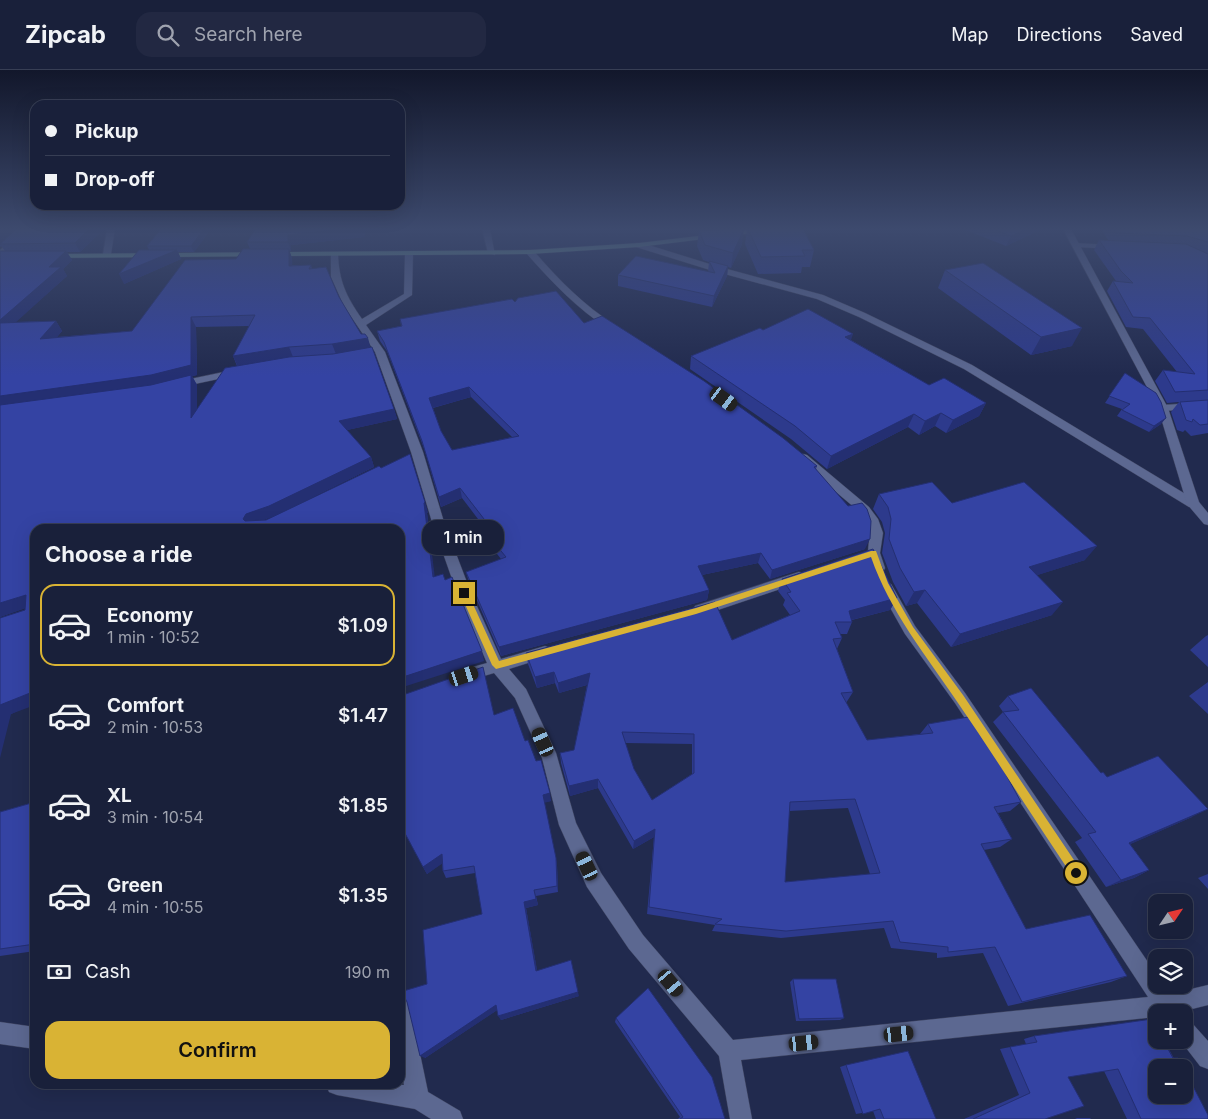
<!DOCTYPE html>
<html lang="en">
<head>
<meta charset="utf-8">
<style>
  body { margin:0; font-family:Inter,sans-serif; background:#222842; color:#f1f3f6; height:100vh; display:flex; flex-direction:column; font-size:19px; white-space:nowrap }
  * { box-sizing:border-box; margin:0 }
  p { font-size:16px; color:#9fa3af }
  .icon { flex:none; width:28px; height:28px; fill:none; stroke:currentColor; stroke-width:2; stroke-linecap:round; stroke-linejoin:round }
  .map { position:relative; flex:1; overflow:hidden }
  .drawer { position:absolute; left:30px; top:454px; width:375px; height:565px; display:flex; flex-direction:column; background:#19203a; border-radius:15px; box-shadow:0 5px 20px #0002,0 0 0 1px #373e54 }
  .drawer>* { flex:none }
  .banner { position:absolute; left:30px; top:30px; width:375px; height:110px; border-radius:15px; box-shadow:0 5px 20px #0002,0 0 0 1px #373e54; display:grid; align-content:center; height:110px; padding:0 15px; background:#19203a }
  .needle { width:32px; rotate:55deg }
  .tools { position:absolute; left:1148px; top:824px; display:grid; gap:10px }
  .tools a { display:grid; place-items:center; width:45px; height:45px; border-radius:10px; background:#19203a; box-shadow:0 5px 20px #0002,0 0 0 1px #373e54; font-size:25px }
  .end { position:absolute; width:22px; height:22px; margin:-11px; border:6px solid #d9b334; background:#111; box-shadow:0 0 0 2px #111 }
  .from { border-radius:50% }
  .bubble { position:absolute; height:35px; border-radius:15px; background:#19203a; box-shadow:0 5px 20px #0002,0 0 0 1px #373e54; font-size:16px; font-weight:600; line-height:35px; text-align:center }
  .car { position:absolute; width:15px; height:30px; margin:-15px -8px; border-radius:6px; box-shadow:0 0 4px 1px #0007; background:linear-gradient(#222 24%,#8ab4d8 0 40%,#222 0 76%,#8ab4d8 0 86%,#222 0) }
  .banner b { display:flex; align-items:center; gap:18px; height:48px; font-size:19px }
  .banner b+b { border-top:1px solid #373e54 }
  .banner i { width:12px; height:12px; background:#f1f3f6 }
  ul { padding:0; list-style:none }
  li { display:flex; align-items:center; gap:15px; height:82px; margin:0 10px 8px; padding:0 5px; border:2px solid transparent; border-radius:15px }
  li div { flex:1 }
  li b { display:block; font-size:19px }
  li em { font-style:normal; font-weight:600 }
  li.on { border-color:#d9b334 }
  li>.icon { width:45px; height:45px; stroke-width:1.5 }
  h2 { padding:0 15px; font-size:22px; line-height:60px }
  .pay { display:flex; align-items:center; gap:12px; height:55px; padding:0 15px; font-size:19px }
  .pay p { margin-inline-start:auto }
  .cta { display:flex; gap:10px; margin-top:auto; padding:10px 15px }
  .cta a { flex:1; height:58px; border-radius:15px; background:#d9b334; color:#111; font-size:20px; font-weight:600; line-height:58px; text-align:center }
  header { display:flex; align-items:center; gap:30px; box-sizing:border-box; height:70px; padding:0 25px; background:#19203a; border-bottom:1px solid #373e54 }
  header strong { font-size:24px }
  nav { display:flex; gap:28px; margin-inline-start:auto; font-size:18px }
  .search { width:350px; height:45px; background:#222842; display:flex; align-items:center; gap:12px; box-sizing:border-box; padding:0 18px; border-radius:15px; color:#9fa3af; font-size:19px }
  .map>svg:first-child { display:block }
</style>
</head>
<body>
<header>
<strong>Zipcab</strong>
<div class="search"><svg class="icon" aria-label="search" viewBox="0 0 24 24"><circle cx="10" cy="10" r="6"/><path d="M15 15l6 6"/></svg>Search here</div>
<nav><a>Map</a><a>Directions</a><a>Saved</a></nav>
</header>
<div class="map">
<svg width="1208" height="1049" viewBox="0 0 1208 1049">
  <rect width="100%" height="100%" fill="#212a4e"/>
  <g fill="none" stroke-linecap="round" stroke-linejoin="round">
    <g stroke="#3d435f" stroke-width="1">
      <path id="minor" d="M21 159H30L0 186V180Z
        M107 159H115L111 184 107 186 103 184Z
        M636 173H642L716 196 823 225 865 243 972 295 1197 431 1199 434 1197 437H1189L964 299 859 247 817 229 710 200 636 177Z
        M1074 173 1113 175 1117 177 1113 179 1077 177H1074Z
        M527 180H533C558 209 583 235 615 255V259H609C577 239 552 212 527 184Z
        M331 182 338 184C339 211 346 226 362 249L404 224 405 184 409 182 413 184 412 225 366 255 385 282 423 382 444 452 471 523 501 589 545 576 550 578 552 582 550 586 509 599 526 619 556 683 576 753 601 803 643 865 733 970 1148 927 955 633 905 564 879 518 881 514 886 513 891 514 915 556 965 623 1156 904V915H1164L1170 924 1208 915V935L1180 942H1156V947L741 990 752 1049H730L719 986 629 879 587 817 559 755 542 688 515 628 494 603 467 611 462 610 459 605 462 600 487 593 457 523 432 452 411 382 375 282 344 236 331 207Z
        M238 299 242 300V304L176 318 171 315 176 312Z
        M1208 332V338L1163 341 1158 338 1163 335Z
        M803 384 807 385 869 437 878 449 883 463 880 483 885 498 883 502H873C860 476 879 468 861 443L799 391 797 388 799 385Z
        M799 502 804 503 806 507 804 511 700 546 695 544 693 540 695 536Z
        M400 926 407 929 410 936 428 1022 460 1041 463 1049H431L415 1039 337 1025 329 1022 326 1014 404 1015 400 992Z
        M1184 949 1191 952 1208 971V999L1200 996 1180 970H1184Z
        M0 952 35 957V979L0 974Z"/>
    </g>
    <g stroke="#3d435f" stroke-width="1">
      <path id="tertiary" d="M482 159H490L495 185 488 183Z
        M1063 159H1071L1168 338 1199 432 1208 443V455L1204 454 1187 434 1158 338Z"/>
    </g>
    <g stroke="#3d435f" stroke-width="1">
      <path id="primary" d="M757 159H786L639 177 530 184 52 188 48 186 52 184 530 180 639 173Z"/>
    </g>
    <use href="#minor" fill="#5c6891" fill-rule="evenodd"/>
    <use href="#tertiary" fill="#5c6891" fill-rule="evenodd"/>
    <use href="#primary" fill="#74a595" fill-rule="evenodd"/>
  </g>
  <path fill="#2d3a8c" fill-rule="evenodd" d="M0 159H104L80 182H67L72 190 63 199 67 206 15 252 56 251 62 261 57 267 132 261 250 179 247 172 365 167 291 175V181H289L292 188V195H311L312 199 339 227 361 264 370 277 394 339 397 349 347 360 371 387 374 397 274 446 263 450 428 442 427 443 434 506 445 510 484 591 400 459 11 644 25 538 0 547V181H5L1 176 0 177ZM250 256 233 286 237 296 197 339V315L192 306 197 305 196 257Z
    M161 159H211L194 182H178L181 189 124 214 149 180 147 176Z
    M747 159H803L814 180 810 197H802L801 203 758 204 745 174Z
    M963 159H1042L1006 176Z
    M1101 159H1208V363L1191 366 1185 360 1183 362 1177 360 1171 342 1179 332 1167 333 1155 311 1163 300 1177 302 1143 259 1126 257 1107 221 1113 211H1116L1094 180 1099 170 1109 171Z
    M699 161 742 174 731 198 728 197 727 206 712 237 618 216V205L708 202 709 192 703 190 697 176Z
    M945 200 1072 276 1031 285 938 218Z
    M515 232 584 253 817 396 816 399 865 479 770 509 758 493 702 505 709 520 707 530 501 586 469 512 466 502 501 489 494 480 492 470H494L462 428 441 437 425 381 387 281 380 271 377 261 401 256 400 249ZM471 327 512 367 452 380 441 361 433 338Z
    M763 260 851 270 929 315 986 333 979 346 946 363 935 356 919 365 908 357 827 399 791 369 690 299 691 286Z
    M1125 303 1161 354 1149 362 1117 346 1122 339 1105 333Z
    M879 424 952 433 1085 490 1037 505 1052 545 951 577 917 533 906 536 893 512 882 483 885 463 882 452 873 439Z
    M782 509 897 528 890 540 852 550V552L847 564H840L842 568 837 579 853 622 846 633 867 670 920 664 928 654 1021 732 1010 741 998 743 1012 769 1000 777 984 780 1026 859 1127 906 1111 912 1008 936 983 883 937 888V883L891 878 884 858 781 868 712 861 715 855 647 844 654 767 633 779 598 718 570 726 561 693 560 683 574 680 587 615 559 623 555 613 537 618 528 594 526 583 732 570 790 545 783 535 785 530 778 521ZM625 673 692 674V704L652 730 634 699ZM848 738 870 804 785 812 789 741Z
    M1208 565V597L1190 580 1206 566Z
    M1208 612V644L1189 626Z
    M1008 626 1101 703 1107 707 1192 747 1130 774 1149 800 1134 808 1106 817 1075 772 1082 768 993 652 1003 642 999 636Z
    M495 645 525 671 551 731 544 732 557 795 558 822 536 826 538 835 526 838 537 901 579 926 501 950 497 940 425 988 427 914 482 844 475 803 446 808 443 801 442 793 427 804 423 797Z
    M35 732V881L0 886V742Z
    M1208 804V819L1198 808Z
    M793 909 844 948 840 950 796 951 790 912Z
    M616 948 725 1049H678L680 1047 615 952Z
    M1152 949 1208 1049H1127L1104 1001 1068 1007 1045 1049H964L1019 1025 1000 979 1026 974 1024 969 1034 966Z
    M846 995 936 1049H876L873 1041 856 1044 840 997Z
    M1077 1048H1090L1091 1049H1075Z"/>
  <path fill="#242f72" d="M2 159H18L0 174V162Z
    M89 159H104L80 182 75 173Z
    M204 159H211L194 182 191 176Z
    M344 159H365V167L291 175V181L288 172V165Z
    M744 159 742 174 731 198 733 183Z
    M1026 159H1042L1006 176 1011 166Z
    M289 179 292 188 293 205 289 196Z
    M177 180 181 189 124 214 119 204Z
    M66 181 72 190 63 199 67 206 4 263 0 258V250L49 197Z
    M728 196 727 206 712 237 714 226Z
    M191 247 196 257 197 305 192 306 197 315V358L157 315 0 337V326Z
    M56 251 62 261 47 279 40 269Z
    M1082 258 1072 276 1031 285 1041 267Z
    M853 264 849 276 845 267Z
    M368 268 371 279 336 284 332 274Z
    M289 277 293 287 238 297 233 286Z
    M469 317 471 327 432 338 429 328Z
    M986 333 979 346 946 363 953 350Z
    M394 339 397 349 343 361 339 351Z
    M941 343 935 356 919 365 925 351Z
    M914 344 908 357 827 399 831 386Z
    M1166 348 1161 354 1149 362 1154 356Z
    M371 387 374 397 274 446 252 454 249 459 243 449 246 444Z
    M460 418 462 428 441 437 439 427Z
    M425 432 428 442 427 443 436 517 433 507 424 433Z
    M870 469 865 479 770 509 772 500Z
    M1097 476 1085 490 1019 511 1029 497Z
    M761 483 758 493 697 506 698 496Z
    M709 520 707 530 501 586 499 577Z
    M925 520 917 533 906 536 914 522Z
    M26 525 35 535 0 547V533Z
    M897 528 890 540 843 552 849 541Z
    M1063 532 1052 545 951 577 960 564Z
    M482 581 484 591 400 618V608Z
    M554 602 555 613 537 618 535 607Z
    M590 603V614L559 623 558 613Z
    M35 621V635L11 644 0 688V635Z
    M598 709V718L570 726 569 716Z
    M550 723 551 731 544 733 543 725Z
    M1208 739 1192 747 1115 781 1129 773Z
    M655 759 654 767 633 779 634 771Z
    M442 784 446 791 427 804 423 797Z
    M556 788 557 795 558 822 557 816Z
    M1149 800 1134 808 1106 817 1121 810Z
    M534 820 538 835 526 838 538 905 536 901 524 832Z
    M578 922 579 926 501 950 498 946Z
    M496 935 499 939 425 988 420 986Z"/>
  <path fill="#3443a3" stroke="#242f72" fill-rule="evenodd" d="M16 159H89L75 173 0 174Z
    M161 159H204L191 176H147Z
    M255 159H344L288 165V172H247Z
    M736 159H744L733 183 705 175 699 161Z
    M748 159H803L814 180H802L805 186 761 187Z
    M993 159H1026L1011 166Z
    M1113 159H1208V172L1187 166 1116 163Z
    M1099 170 1186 174 1208 184V320L1175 322 1163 300 1195 304 1150 248 1133 247 1113 211 1133 213 1121 201Z
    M243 179H289V196L311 195 309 199 326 197 339 227 361 264H365L368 268 332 274 289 277 233 286 255 245 191 247V295L151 305 0 326V253L56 251 40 269 132 261 185 190 236 189Z
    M139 180H177L119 204Z
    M0 181H66L49 197H61L0 250Z
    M636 186 715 203 709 191 728 196 714 226 618 205Z
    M983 193 1082 258 1041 267 945 200Z
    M556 221 584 253 602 246 704 311 783 368 817 396 814 397 848 436 862 433 867 439 871 451 870 469 772 500 761 483 698 496 709 520 499 577 466 502 506 487 492 470 498 467 460 418 439 427 422 371 384 272 377 261 402 256 400 249 512 229 515 232 518 228ZM469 317 519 366 452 380 441 361 429 328Z
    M808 239 853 264 845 267 929 315 944 308 986 333 953 350 941 343 925 351 914 344 831 386 795 356 691 286 760 258 763 260Z
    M372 277 394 339 339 351 371 387 269 436 246 444 243 449 245 451 266 450 379 396 381 398 410 384 425 432 424 433 433 507 443 504 445 510 452 507 482 581 400 608V459H35V621L0 635V548L25 540 26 525 0 533V335L151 315 191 305V348L225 298 289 287 333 284Z
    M1125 303 1156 323 1161 332 1166 348 1154 356 1122 340 1130 334 1109 326Z
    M1208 330V354L1200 355 1193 349 1192 352 1186 350 1180 332Z
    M932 412 952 433 1024 412 1097 476 1029 497 1063 532 960 564 925 520 914 522 900 498 889 469 891 449 888 437 879 424Z
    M873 479 897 528 849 541 852 552H835L842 568 833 569 853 622 841 623 867 670 933 663 928 654 974 646 1021 732 994 737 1012 769 981 774 1026 859 1090 845 1127 906 1022 932 995 877 948 882V877L900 872 893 851 786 861 715 854 722 849 649 837 655 759 634 771 598 709 569 716 560 683 574 680 590 603 558 613 554 602 535 607 526 583 715 532 732 570 800 541 787 523 791 522 782 509ZM622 662 694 664V703L652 730 634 699ZM855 729 880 803 785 812 790 732Z
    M483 597 494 645 513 638 525 671 528 670 536 691 541 690 550 723 543 725 556 788 557 816 534 820 536 829 524 832 536 901 571 890 578 922 498 946 496 935 420 986 407 932 403 924 400 922 427 914 423 860 482 844 474 796 443 801 442 784 423 797 400 754V626Z
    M1031 618 1101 703 1103 702 1107 707 1158 686 1208 739 1129 773 1149 800 1121 810 1088 764 1096 762 1003 642 1019 640 1008 626Z
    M35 732V874L0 879V742Z
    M793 909H836L844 948 799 949Z
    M648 918 712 1007 725 1049H680L683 1047 616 948Z
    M1152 949 1156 958V970H1163L1173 988H1178L1183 998H1156V1025H1184V999L1208 1045V1049H1141L1118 999 1068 1007 1084 1036 1045 1049H973L1030 1023 1010 977 1037 972 1034 966Z
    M908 981 936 1049H884L880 1039 863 1044 846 995Z"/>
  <linearGradient id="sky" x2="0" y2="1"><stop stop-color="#12172b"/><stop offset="0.52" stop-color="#3d4a6e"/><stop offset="1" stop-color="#3d4a6e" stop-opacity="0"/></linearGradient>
  <rect width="1208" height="306" fill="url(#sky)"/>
  <path fill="#d9b334" d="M871 481H876L888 513 913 557 963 625 1080 799 1082 803 1080 807 1076 809 1073 807C1034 749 997 690 958 633 926 585 890 542 871 487L696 544 496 599 492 595 460 523 461 521H467L499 591 696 538Z"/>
</svg>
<div class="tools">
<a><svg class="needle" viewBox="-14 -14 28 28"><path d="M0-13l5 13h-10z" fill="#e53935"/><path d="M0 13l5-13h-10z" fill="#9fa3af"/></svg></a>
<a><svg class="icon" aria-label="layers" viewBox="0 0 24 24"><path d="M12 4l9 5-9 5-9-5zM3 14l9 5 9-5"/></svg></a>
<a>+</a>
<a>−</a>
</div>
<i class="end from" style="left:1076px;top:803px"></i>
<i class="end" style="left:464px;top:523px"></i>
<div class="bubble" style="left:422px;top:450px;width:82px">1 min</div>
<i class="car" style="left:724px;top:329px;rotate:126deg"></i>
<i class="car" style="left:464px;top:606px;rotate:72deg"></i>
<i class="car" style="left:543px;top:672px;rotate:336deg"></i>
<i class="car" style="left:587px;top:796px;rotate:335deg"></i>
<i class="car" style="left:671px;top:913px;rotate:140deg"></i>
<i class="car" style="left:899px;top:964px;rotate:84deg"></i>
<i class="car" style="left:804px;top:973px;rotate:84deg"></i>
<div class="banner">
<b><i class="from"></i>Pickup</b>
<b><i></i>Drop-off</b>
</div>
<section class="drawer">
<h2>Choose a ride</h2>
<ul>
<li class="on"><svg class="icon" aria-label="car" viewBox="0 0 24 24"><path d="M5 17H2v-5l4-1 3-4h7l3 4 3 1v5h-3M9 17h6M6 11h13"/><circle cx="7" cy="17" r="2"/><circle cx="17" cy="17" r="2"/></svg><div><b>Economy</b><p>1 min · 10:52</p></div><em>$1.09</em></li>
<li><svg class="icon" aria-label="car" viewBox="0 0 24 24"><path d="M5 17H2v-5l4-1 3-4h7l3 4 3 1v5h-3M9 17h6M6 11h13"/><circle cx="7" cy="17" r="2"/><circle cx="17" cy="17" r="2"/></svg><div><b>Comfort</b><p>2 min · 10:53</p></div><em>$1.47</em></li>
<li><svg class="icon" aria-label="car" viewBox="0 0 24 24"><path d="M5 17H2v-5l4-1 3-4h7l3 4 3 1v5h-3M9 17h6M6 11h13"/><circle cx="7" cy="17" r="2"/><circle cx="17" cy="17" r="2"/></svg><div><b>XL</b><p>3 min · 10:54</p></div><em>$1.85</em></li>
<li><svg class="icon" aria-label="car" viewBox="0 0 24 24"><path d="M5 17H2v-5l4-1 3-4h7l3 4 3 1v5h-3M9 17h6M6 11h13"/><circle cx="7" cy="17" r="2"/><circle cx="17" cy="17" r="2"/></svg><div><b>Green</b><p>4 min · 10:55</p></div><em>$1.35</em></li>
</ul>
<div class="pay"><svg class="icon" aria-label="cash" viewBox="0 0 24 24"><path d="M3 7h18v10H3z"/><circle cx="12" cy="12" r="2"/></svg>Cash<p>190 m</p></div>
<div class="cta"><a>Confirm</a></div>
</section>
</div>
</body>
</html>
